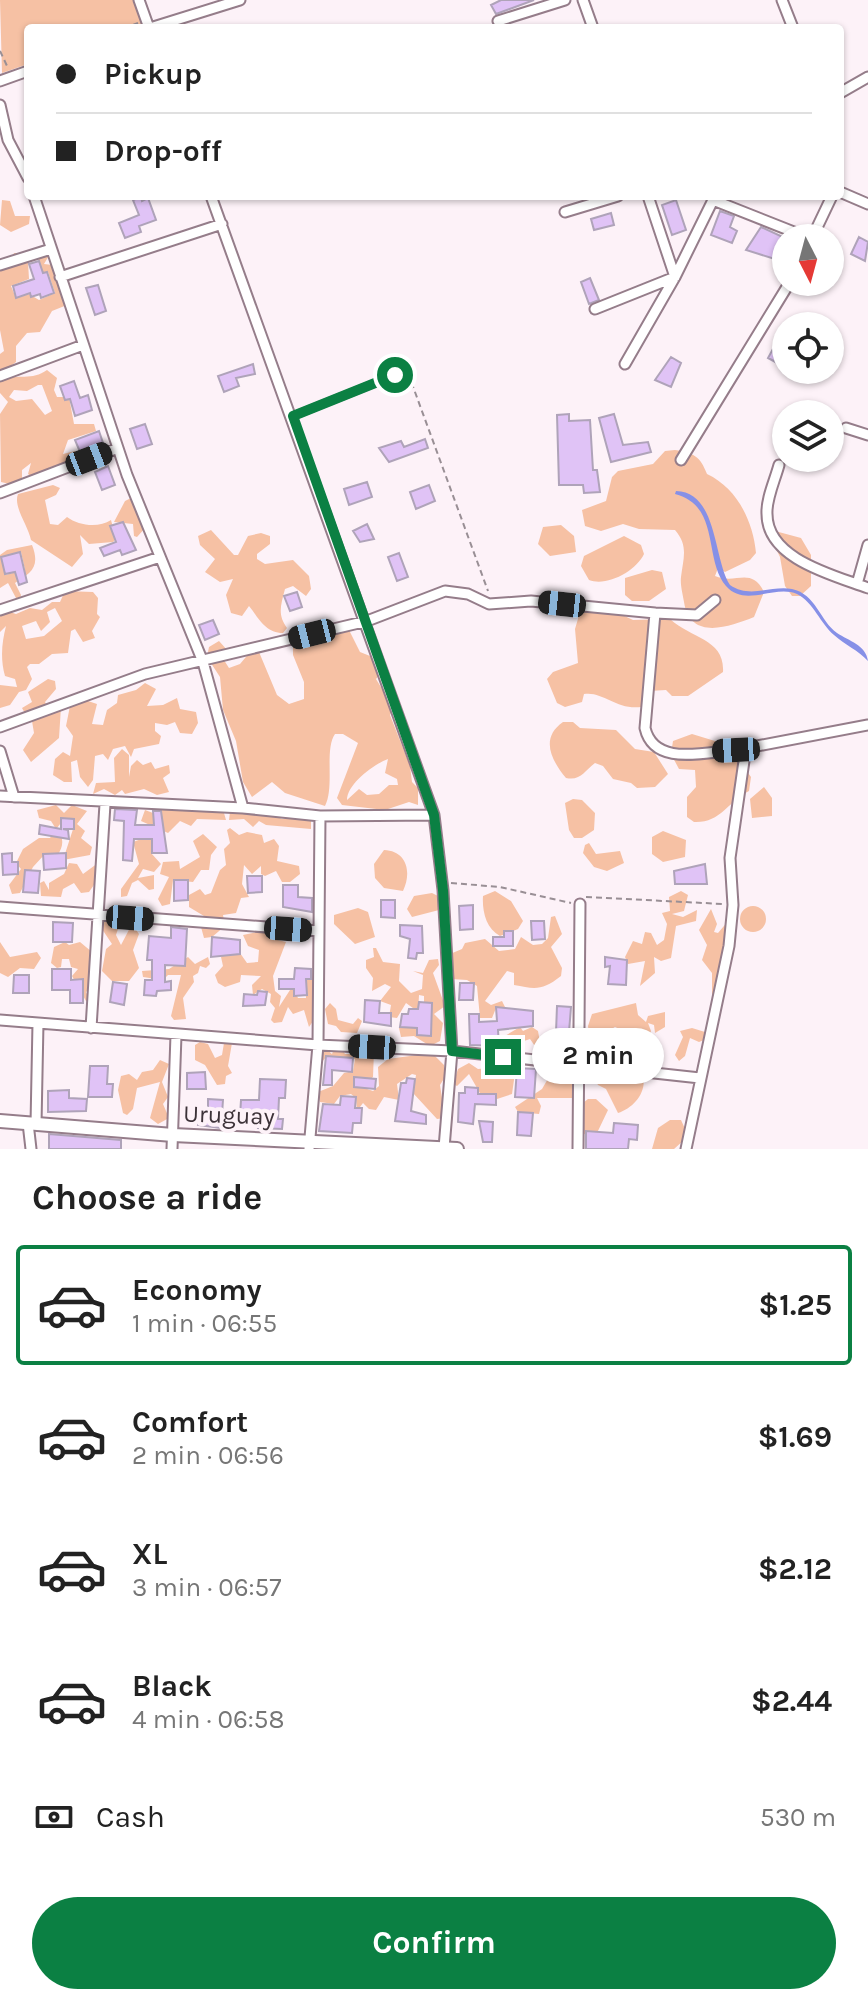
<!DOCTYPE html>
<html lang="en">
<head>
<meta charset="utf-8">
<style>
  body { margin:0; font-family:Karla,sans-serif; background:#f2f2f2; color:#222; height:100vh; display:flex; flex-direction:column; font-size:30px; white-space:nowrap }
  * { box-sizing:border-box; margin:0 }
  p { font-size:26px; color:#767676 }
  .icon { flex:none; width:44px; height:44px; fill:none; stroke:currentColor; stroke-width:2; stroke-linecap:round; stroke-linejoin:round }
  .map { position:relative; height:1149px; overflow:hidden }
  .sheet { display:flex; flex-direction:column; background:#fff; flex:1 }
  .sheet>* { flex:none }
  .banner { position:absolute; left:24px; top:24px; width:820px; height:176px; border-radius:8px; box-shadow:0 2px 6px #0004; display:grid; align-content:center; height:176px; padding:0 32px; background:#fff }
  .needle { width:52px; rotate:174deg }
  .fabs { position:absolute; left:772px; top:224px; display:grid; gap:16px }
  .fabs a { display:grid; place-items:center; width:72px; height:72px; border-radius:50%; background:#fff; box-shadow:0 2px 6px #0004; font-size:40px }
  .end { position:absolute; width:36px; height:36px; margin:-18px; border:10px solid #0b8043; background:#fff; box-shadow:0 0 0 4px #fff }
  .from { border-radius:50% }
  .bubble { position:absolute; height:56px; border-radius:28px; background:#fff; box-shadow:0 2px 6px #0004; font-size:26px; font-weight:700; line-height:56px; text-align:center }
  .car { position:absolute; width:24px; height:48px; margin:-24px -12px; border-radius:10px; box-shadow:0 0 6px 2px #0007; background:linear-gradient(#222 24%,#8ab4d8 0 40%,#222 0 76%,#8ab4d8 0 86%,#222 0) }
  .banner b { display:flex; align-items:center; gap:28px; height:76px; font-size:30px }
  .banner b+b { border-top:2px solid #e0e0e0 }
  .banner i { width:20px; height:20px; background:#222 }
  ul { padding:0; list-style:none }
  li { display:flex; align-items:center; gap:24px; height:120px; margin:0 16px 12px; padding:0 16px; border:4px solid transparent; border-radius:8px }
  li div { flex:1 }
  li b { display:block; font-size:30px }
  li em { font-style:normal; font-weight:700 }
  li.active { border-color:#0b8043 }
  li>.icon { width:72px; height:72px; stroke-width:1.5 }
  h2 { padding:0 32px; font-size:36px; line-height:96px }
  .pay { display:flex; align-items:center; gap:20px; height:88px; padding:0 32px; font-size:30px }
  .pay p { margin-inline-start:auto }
  .cta { display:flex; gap:16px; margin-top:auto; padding:16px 32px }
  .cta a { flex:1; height:92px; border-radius:48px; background:#0b8043; color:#fff; font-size:32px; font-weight:700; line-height:92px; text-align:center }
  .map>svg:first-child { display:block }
</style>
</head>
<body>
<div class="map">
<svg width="868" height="1149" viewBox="0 0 868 1149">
  <rect width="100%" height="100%" fill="#fdf2f8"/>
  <path fill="#f6c1a4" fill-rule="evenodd" d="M0 0H134L143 26 28 28V64L2 73Z
    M2 200 10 201 15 216H30L29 224 11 232 0 225Z
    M14 253 50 254 44 264 53 265 67 305 52 311 40 332 27 333 16 346V362L0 374V354L4 351 0 330V269L9 267ZM38 258 43 273 48 272 55 293 39 300 29 294 16 298 11 286 29 279 28 262Z
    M47 370 57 378 54 390 57 397H69L74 424H94L96 431 68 440 63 454 75 451 79 456 71 458 67 465 50 467 44 473 32 477 28 474 31 463 22 470V482L14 485 1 482 0 414 8 402 0 393V379C18 374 32 381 47 370ZM38 385H42L52 411 45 415 32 399 16 401 9 397 14 390 27 391Z
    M675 450C694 453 700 456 707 474 737 488 753 521 756 553L750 560 725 572 718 568 715 576C736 585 751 566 764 592L754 617C729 627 690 641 684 602 683 595 680 585 681 577 683 559 689 546 675 530L639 529 623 524 601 531 585 526 582 510 606 501 612 477 618 471 653 464 665 451Z
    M53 485 60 488 56 495 45 500 50 524 58 525 67 517C79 526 99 528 111 520L116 539 113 542 89 544 80 535 83 554 72 567 31 540C28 525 13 507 18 494Z
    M131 498 146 527 137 537 134 536 133 524 114 522 125 501Z
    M561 525 574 536 576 552 550 556 538 544 543 527Z
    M211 530 234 555H238L248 536 261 533 270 536V544L257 554V559L265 564 293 560 309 576 311 589 306 596 293 586 285 589C281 605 277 614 287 628L283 633C265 633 258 617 249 606L242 616 231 613 226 595 233 579 220 582 205 572 215 559 200 545 198 536Z
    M775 531 801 538 811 555V586L800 596H792L785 586 780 557 770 537Z
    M624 536 641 545 644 554C636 571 607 587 589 580L581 566 584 556Z
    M32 545C41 568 30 573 15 583L21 595 20 599 16 598 8 583 0 588V555L7 550ZM21 552 25 570 5 575 1 557Z
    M652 570 662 572 666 589 649 601H632L625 595V578Z
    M65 591 93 592 98 598 97 614 100 617 92 631 95 638 83 642 75 629 71 631 68 653 52 654 39 664H30L27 667 32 679 26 690 19 692 10 705 0 708V685L17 687 15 679 5 676C0 658 2 642 6 626L0 632V609L16 614 30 608 42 610 52 602H60ZM55 608 62 621 44 636 26 639 22 626 36 621 41 631 50 622 47 612Z
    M589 609 616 612 633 620 670 619C692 639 725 639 723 672L688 696H672L666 690 649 691 641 707C616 710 603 691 584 694L582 702 565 707 557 703 547 679 553 672 578 663 575 629 580 612Z
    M338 627 349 630 360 652 375 658 382 672 376 679 393 707 390 715 410 766 412 782 418 788V805L409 802 385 810 342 805 337 798 358 743 343 734H335C324 750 335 786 325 806L285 793 272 782 252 797 243 782 236 741 223 710 220 677 207 657 209 647 219 641 228 651 222 657 229 668 240 664 251 651 259 652 277 695 289 704 304 699V682L293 655V645L317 633 327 639ZM388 759 385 773 397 779 398 785H389L379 794 367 795 359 789 347 800C347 784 374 764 388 759Z
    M48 679 55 681 56 689 45 702 47 706 61 707 59 738 31 762 23 750 34 733 32 721 38 716 26 715 22 708 32 702 28 692Z
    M145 683 156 689 147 706 163 705 177 698 180 709 196 712 198 723 192 734 180 733 175 722 167 725 155 723V731L161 736 159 744 134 749 131 757 125 746 113 749 108 760 103 754 95 756 93 780 88 787 80 777 77 760 71 762 72 782H64L53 775 55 759 63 752 70 756 73 736 66 726 70 706 82 699 97 704 92 724 103 725 107 710 117 703 118 695 136 690Z
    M563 722H573L580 728 616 730 635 749 654 752 668 774 655 787 637 788 631 783 613 779 603 766 595 763C584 771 581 781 566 778 551 760 540 738 563 722Z
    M692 734 728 745 751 777 749 791C726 803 721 823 694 822L687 817V797L696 787 695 770 679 769 671 754 673 741Z
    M122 749 129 755V777L131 766 137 760 143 765 151 762 155 769 169 765 170 773 163 778 169 792 157 795 144 789 125 794 122 790 115 795 104 789 93 794 96 783 115 782 114 758Z
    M764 787 772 798V816L752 818 750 799Z
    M174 799 209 812 224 813 226 820 197 819 191 826 180 821 168 833 141 821 145 810 153 813 154 821 161 820 160 812Z
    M573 799 582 800 595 813 594 830 582 838H574L569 830 565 803Z
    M72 805 87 811 77 824 85 831 81 838 92 847 90 855 63 860 75 823 73 819H64L57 828C64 838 64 846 57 856L44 855 33 867 20 893 12 894 9 885 21 869 16 863 23 849 39 838H50L56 829 51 821 39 818 37 810 56 805 64 813Z
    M266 811 282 819H311V829L266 825 259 821 253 827 244 819 229 820 230 812Z
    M230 828 239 835 247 832 262 835 264 843 274 839 279 846 277 861 299 866 300 874 290 882H282L276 871 265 876 261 874V866L252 874 244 865 242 884 249 897 241 898 236 913 223 915 225 926 212 937 204 938 201 927 204 916 189 907V895L200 889 205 895 211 893 220 870 226 865 224 849 230 843 227 830Z
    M663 831 686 840 685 857 663 862 652 854V837Z
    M203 834 217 847 211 855 209 870H201L193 882 173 880 170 904 162 906 158 899 169 877 160 874 163 862 179 861 180 869 200 857 193 841Z
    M150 836 154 841 151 853 161 864 154 872 143 869 138 878 154 875V889L149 890 138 880 132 883 127 896 121 897V889L139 864 133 842Z
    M589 843 596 854 620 851 624 863 607 871 594 867 583 853 585 845Z
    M384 850C407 851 412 872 403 891L384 888 375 878 374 864Z
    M69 863 77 864 83 874 98 863 96 882 89 892 81 893 74 883 63 889 61 897 41 896 40 883 44 881 49 890V883L64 874Z
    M495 891 511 901 523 921 518 929 500 936C486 929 482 911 483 896Z
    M681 891 688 895 684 911 672 914 683 917 697 910 696 921 676 926 671 958 661 961 654 957 655 973 640 986 645 961 628 964 625 957 633 941 642 944 645 932 651 933 657 945 664 940 667 924 662 913 670 911 669 897Z
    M432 893 440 897 439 910 412 917 407 909 414 896Z
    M740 919a13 13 0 1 1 26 0a13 13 0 1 1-26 0Z
    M358 908 368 912 375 937 355 944 334 924V915Z
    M711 909 717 924 714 932 718 933 729 920 725 954 717 977 722 984 719 992 712 995V973L702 960 707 945 699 930Z
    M106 915 114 921 121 920 116 935 121 945 132 924 139 934 133 950 139 968 129 981H112L102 971 106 949 112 944 98 923Z
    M555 916 562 934 551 947 562 968 561 976C542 991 535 989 514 985V973L507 971 485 1001 491 1005 502 1001 505 1007 496 1008 492 1018H480L477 986 467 980 451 979 450 954 462 949 465 943 485 939 499 951 515 949 521 937 533 945 542 944 548 938 551 917Z
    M267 930 274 939 286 942 273 976 275 991 281 996 279 1007 290 990H294L298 998H306L305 980H317L318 1014 309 1027 304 1010 293 1014 288 1007 282 1022 274 1023 271 1020 275 1008 270 1002 271 994 262 989 253 995 252 985 261 976 241 975 240 982 225 987 218 983 215 975 223 966 221 957 228 948 229 956 240 953 247 963 258 962 259 950 248 946 243 935Z
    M0 942 10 957 37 952 41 958 34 969 20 968 8 977 0 973Z
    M65 942 69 945 80 942 92 952V969L89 976 93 986 86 992 91 1002 86 1001 72 976 78 969 71 967 69 959H62L61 967 57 968 51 963 54 947Z
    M373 948H376L383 962 400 964 399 981 411 993 422 989 423 975 413 971 423 973 429 960 438 959 439 965 433 973 445 1006 434 1014 443 1023 440 1041 430 1046 414 1036 401 1037 399 1028 417 1011 406 1003 397 1018 389 1017 391 1005 380 1001 391 987 385 984 372 991 373 978 366 968V960L374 957ZM419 995 424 996V1002L432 1003 430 1036 417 1035Z
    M188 957 195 964 208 957 210 964 206 968 200 966 198 973 193 976 194 982 183 998 186 1019 174 1020 171 1016 181 975H168L163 980 143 977 142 971 169 969Z
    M330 1003 336 1009 338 1020 353 1024 358 1018 362 1021 357 1033 341 1032 336 1026 328 1024 325 1009Z
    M636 1003 638 1015 646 1022 648 1016 665 1012V1027L655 1033 654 1025 648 1023 651 1031 647 1047 639 1049 638 1053 633 1047 623 1045 622 1030 615 1027 608 1031 598 1057 592 1058 588 1026 592 1014Z
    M520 1027 523 1031 532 1027 538 1031 541 1048 539 1052 530 1039 521 1042 517 1050 503 1047V1037Z
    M692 1028 705 1032 704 1040 699 1042 690 1038 685 1056 679 1061 675 1055 683 1037 680 1031Z
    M200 1042 208 1044 215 1058 222 1055 224 1043H232L228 1066 232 1073 226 1076 225 1084 217 1085 205 1065 195 1060V1045Z
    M341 1048 345 1054H351L354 1049 374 1051 373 1077 361 1087 373 1091 379 1086 378 1067 388 1059 432 1053 444 1065 445 1077 440 1085 445 1118 437 1119 413 1093 416 1075 412 1074 397 1084 399 1100 384 1097 376 1110 369 1109 363 1103 357 1111 356 1098 351 1094 340 1096 334 1104 320 1102 318 1092 333 1086 344 1073 353 1071 355 1059 327 1056 321 1063 316 1051 326 1049 332 1054 334 1049Z
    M624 1048 631 1051V1067L643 1076C647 1093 633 1108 618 1113L606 1089 598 1085C589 1071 600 1064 613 1062Z
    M160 1060 169 1064 162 1082 168 1097 163 1104 169 1118 158 1124 150 1118 160 1082 137 1088 133 1109 127 1115 123 1113 118 1090 121 1076 129 1074 137 1080 142 1072 153 1070Z
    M469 1063 478 1069 490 1068 496 1073H515L512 1094 497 1099 481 1095 469 1074 457 1086 453 1084 458 1069Z
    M553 1070H557L559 1078 569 1076 579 1087 573 1098H537L541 1106 539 1114 518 1112 515 1107 542 1089Z
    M588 1099H596L608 1110 597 1133 586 1135 580 1131 583 1103Z
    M670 1120H681L686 1131 684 1140 674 1149H652L658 1128Z"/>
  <path fill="#8690e7" d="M676 491C718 492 713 559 730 585 750 599 771 585 792 589 816 594 820 621 837 633 849 641 866 645 868 661 858 650 845 645 834 635 820 623 814 603 797 594 775 584 745 608 726 586 703 559 721 506 675 494Z"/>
  <path fill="#e0c3f6" stroke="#afa3b9" stroke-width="2" d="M501 0H534L496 14 491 5Z
    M141 197 142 201 148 198 156 220 139 226 141 232 125 238 119 223 139 215 133 200Z
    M676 200 686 230 672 235 662 205Z
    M720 211 734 216 730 227 737 231 732 243 711 235Z
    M611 213 614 225 594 230 591 219Z
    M761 227 785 238 778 260 746 250Z
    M859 237 868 242 865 261 851 254Z
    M39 261 43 273 47 272 54 293 41 298 40 294 31 297 30 293 16 298 13 286 34 279 29 264Z
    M590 278 599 300 589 304 581 282Z
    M98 285 106 311 95 315 86 288Z
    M774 347 786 353 781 365 768 358Z
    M671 357 681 363 671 387 655 380Z
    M253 364 255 374 236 378 239 386 224 392 218 376Z
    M74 381 80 398 88 395 92 410 75 416 70 399 65 400 60 386Z
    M569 414V421L590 420 593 470H597L600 492 584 493 583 485H559L557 415Z
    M614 414 623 445 648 442 651 452 611 462 599 418Z
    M145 424 152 444 137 449 130 429Z
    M99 431 103 443 80 452 75 440Z
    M425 439 428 448 389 462 379 448 401 441 404 447Z
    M108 466 115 485 102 490 95 472Z
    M367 482 372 497 349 505 344 489Z
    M429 485 435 501 416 509 410 492Z
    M123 522 136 550 122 555 120 550 104 556 100 548 116 542 110 526Z
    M367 524 374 539 360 542 353 531Z
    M20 552 27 582 19 585 15 572 5 574 1 557Z
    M399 553 408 577 397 581 388 557Z
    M297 592 302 607 290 611 284 596Z
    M213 620 219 634 205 640 199 625Z
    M115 809 137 810 135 825H154L153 811H161L167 853H152V839H134L132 861 123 860 124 821 114 820Z
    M61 818 74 819V829H63L68 830 69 839 39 834 40 825 61 829Z
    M12 853V862H18V874L3 875 2 854Z
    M66 853V868L44 870 43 854Z
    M705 864 707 884H675L674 871Z
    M25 870 40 871 38 893 23 892Z
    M247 876H262V892L248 893Z
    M174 880H188V900L174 901Z
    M283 885H298V897L312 898V912L283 907Z
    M381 900H395V918L381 917Z
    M473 905V929L460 930 459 906Z
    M531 921H544L545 939 532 940Z
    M53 922 73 923 72 942H53Z
    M400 925 422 926 423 953H417L416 959 408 958 410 939 400 936Z
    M171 927 187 929 185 966 165 965V982L171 981V990L157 991 156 996 144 995 145 980H152V960H147L149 936 171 938Z
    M504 931H513V946H493V937H504Z
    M212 937 240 940V954L211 957Z
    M605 957 627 960 626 985 608 984 610 966 605 967Z
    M295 968 311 969V979H306L307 995 294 996V989H279V979H294Z
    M52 969H71V980L83 979V1003H70V990H52Z
    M14 975H29V993H13Z
    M113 982 127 984 124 1005 110 1002Z
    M460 983H474L473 1000H459Z
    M258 991 267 992 265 1005 243 1006 244 994 257 995Z
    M365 1000 380 1001 379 1013H391V1026L364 1022Z
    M419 1002 432 1003 431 1036 417 1035V1028L400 1027 402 1014H408L409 1009H418Z
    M557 1006 571 1007 569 1032H556Z
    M496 1007 533 1011V1026L498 1030 499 1046 470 1045 469 1014H479V1022L497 1021Z
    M642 1043 655 1044V1061H642Z
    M326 1056 353 1058 352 1072 332 1070V1085H323Z
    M90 1066H108L107 1084H113L112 1097H88Z
    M517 1068 536 1069 534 1098 515 1097Z
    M205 1072 206 1089H187V1073Z
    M354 1077 376 1079 375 1089 354 1087Z
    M407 1078 415 1079 411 1111 426 1115V1124L395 1121 401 1083H406Z
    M260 1079 286 1080 285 1098H279L278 1119H283L282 1129 258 1128 259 1117 240 1116 241 1100H259Z
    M465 1087 478 1088V1094H496V1105L475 1104 473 1124 458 1122 459 1093H465Z
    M69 1090V1098L87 1099 86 1111 48 1112V1091Z
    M341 1096 356 1097 355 1108H362L361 1123H353L352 1133 319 1131 323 1104 340 1105Z
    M208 1099 223 1100 221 1128 198 1125 200 1111 208 1112Z
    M518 1112 533 1113 531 1136 517 1135Z
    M479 1121 493 1122 492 1142H483Z
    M614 1123 638 1125 637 1140 629 1139 628 1149H586V1131L613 1133Z
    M49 1134 121 1140V1149H49Z"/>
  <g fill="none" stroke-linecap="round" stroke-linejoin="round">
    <g stroke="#957d8a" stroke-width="9">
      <path id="service" d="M293 416 395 375"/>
    </g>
    <g stroke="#957d8a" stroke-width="13">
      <path id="minor" d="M139 0 149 28
        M583 0 593 28
        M782 0 793 28
        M498 21 565 0
        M150 28 240 0
        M0 81 28 71
        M840 93 868 77
        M0 105 8 140 28 178
        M840 192 868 204
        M34 196 127 475 203 662 243 808
        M211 196 434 815 443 890 452 1051 444 1148
        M713 200 809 238
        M565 212 618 196
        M812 238 832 196
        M0 265 51 249
        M60 277 222 224
        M595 309 675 277 648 196
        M625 364 675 277 715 196
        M0 376 83 345
        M846 428 868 435
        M681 460 790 282
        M779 465C775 480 766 499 767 514 767 559 833 575 868 588
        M0 493 118 448
        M857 584 868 545
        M0 610 160 557
        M0 727 145 674 367 621 445 591 468 594 489 604 531 601 655 613
        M736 750 868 725
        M0 751 14 797
        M0 796 243 808 320 816 434 815
        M0 907 319 931
        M0 1020 318 1045 452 1051 700 1078
        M91 1028 105 804
        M28 1123 31 1149
        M36 1124 38 1023
        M172 1149 176 1035
        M309 1149 318 1045 320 816
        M578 1149 580 904
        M686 1149 729 946 733 905 730 858 744 761 736 750C704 752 654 767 645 728L655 613 697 615 715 600"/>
    </g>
    <g stroke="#957d8a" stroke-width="16">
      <path id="secondary" d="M0 1121 173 1135 457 1149"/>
    </g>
    <path stroke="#998f95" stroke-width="2" stroke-dasharray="6 4" stroke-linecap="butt" d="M124 28 138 23
      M0 51 8 68
      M408 373 488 591
      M451 883 500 887 571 903
      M586 897 723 904"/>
    <use href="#service" stroke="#fff" stroke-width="5"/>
    <use href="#minor" stroke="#fff" stroke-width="9"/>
    <use href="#secondary" stroke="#fff" stroke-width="12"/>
  </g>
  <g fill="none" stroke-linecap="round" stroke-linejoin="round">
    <path stroke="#0b8043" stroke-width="10" d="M395 375 293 416 434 815 443 890 452 1051 503 1057"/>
  </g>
  <g text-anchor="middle" stroke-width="8" stroke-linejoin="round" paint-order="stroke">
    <g font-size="24" fill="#3c3238" stroke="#fdf2f8">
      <text transform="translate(229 1115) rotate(2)" y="8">Uruguay</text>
    </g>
  </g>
</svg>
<div class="fabs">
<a><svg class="needle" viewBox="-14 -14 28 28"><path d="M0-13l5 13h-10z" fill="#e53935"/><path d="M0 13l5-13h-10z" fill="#767676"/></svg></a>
<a><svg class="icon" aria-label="locate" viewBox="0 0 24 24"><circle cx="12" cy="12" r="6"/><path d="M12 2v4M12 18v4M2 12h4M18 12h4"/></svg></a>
<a><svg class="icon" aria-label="layers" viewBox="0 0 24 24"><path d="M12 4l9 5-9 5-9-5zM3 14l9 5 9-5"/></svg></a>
</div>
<i class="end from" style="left:395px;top:375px"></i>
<i class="end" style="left:503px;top:1057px"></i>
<div class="bubble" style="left:532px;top:1028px;width:132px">2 min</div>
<i class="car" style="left:89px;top:459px;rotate:69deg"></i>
<i class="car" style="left:562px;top:604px;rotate:276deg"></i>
<i class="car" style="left:312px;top:634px;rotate:256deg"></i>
<i class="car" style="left:736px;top:750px;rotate:267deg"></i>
<i class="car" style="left:130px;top:918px;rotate:94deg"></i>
<i class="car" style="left:288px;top:929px;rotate:94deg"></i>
<i class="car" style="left:372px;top:1047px;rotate:273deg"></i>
<div class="banner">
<b><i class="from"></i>Pickup</b>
<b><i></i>Drop-off</b>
</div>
</div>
<section class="sheet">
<h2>Choose a ride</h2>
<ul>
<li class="active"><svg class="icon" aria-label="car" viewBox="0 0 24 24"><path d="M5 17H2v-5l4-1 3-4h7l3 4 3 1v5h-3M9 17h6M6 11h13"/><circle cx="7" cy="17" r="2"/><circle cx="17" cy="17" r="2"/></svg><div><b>Economy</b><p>1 min · 06:55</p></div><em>$1.25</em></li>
<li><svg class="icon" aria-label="car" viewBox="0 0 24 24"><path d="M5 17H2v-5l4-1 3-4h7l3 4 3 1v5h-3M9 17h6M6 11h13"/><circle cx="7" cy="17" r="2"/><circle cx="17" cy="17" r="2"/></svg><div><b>Comfort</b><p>2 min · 06:56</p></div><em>$1.69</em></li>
<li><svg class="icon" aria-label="car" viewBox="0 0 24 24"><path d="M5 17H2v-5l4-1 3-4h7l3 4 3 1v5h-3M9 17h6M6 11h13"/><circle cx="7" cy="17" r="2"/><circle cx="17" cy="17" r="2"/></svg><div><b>XL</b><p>3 min · 06:57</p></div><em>$2.12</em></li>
<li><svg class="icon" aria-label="car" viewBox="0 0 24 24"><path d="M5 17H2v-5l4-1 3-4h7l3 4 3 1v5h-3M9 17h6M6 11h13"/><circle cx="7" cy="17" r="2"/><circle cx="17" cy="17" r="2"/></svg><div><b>Black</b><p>4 min · 06:58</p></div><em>$2.44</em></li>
</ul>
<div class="pay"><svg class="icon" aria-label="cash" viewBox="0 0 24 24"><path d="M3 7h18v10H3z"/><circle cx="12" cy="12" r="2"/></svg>Cash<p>530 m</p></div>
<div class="cta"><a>Confirm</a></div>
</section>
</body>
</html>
